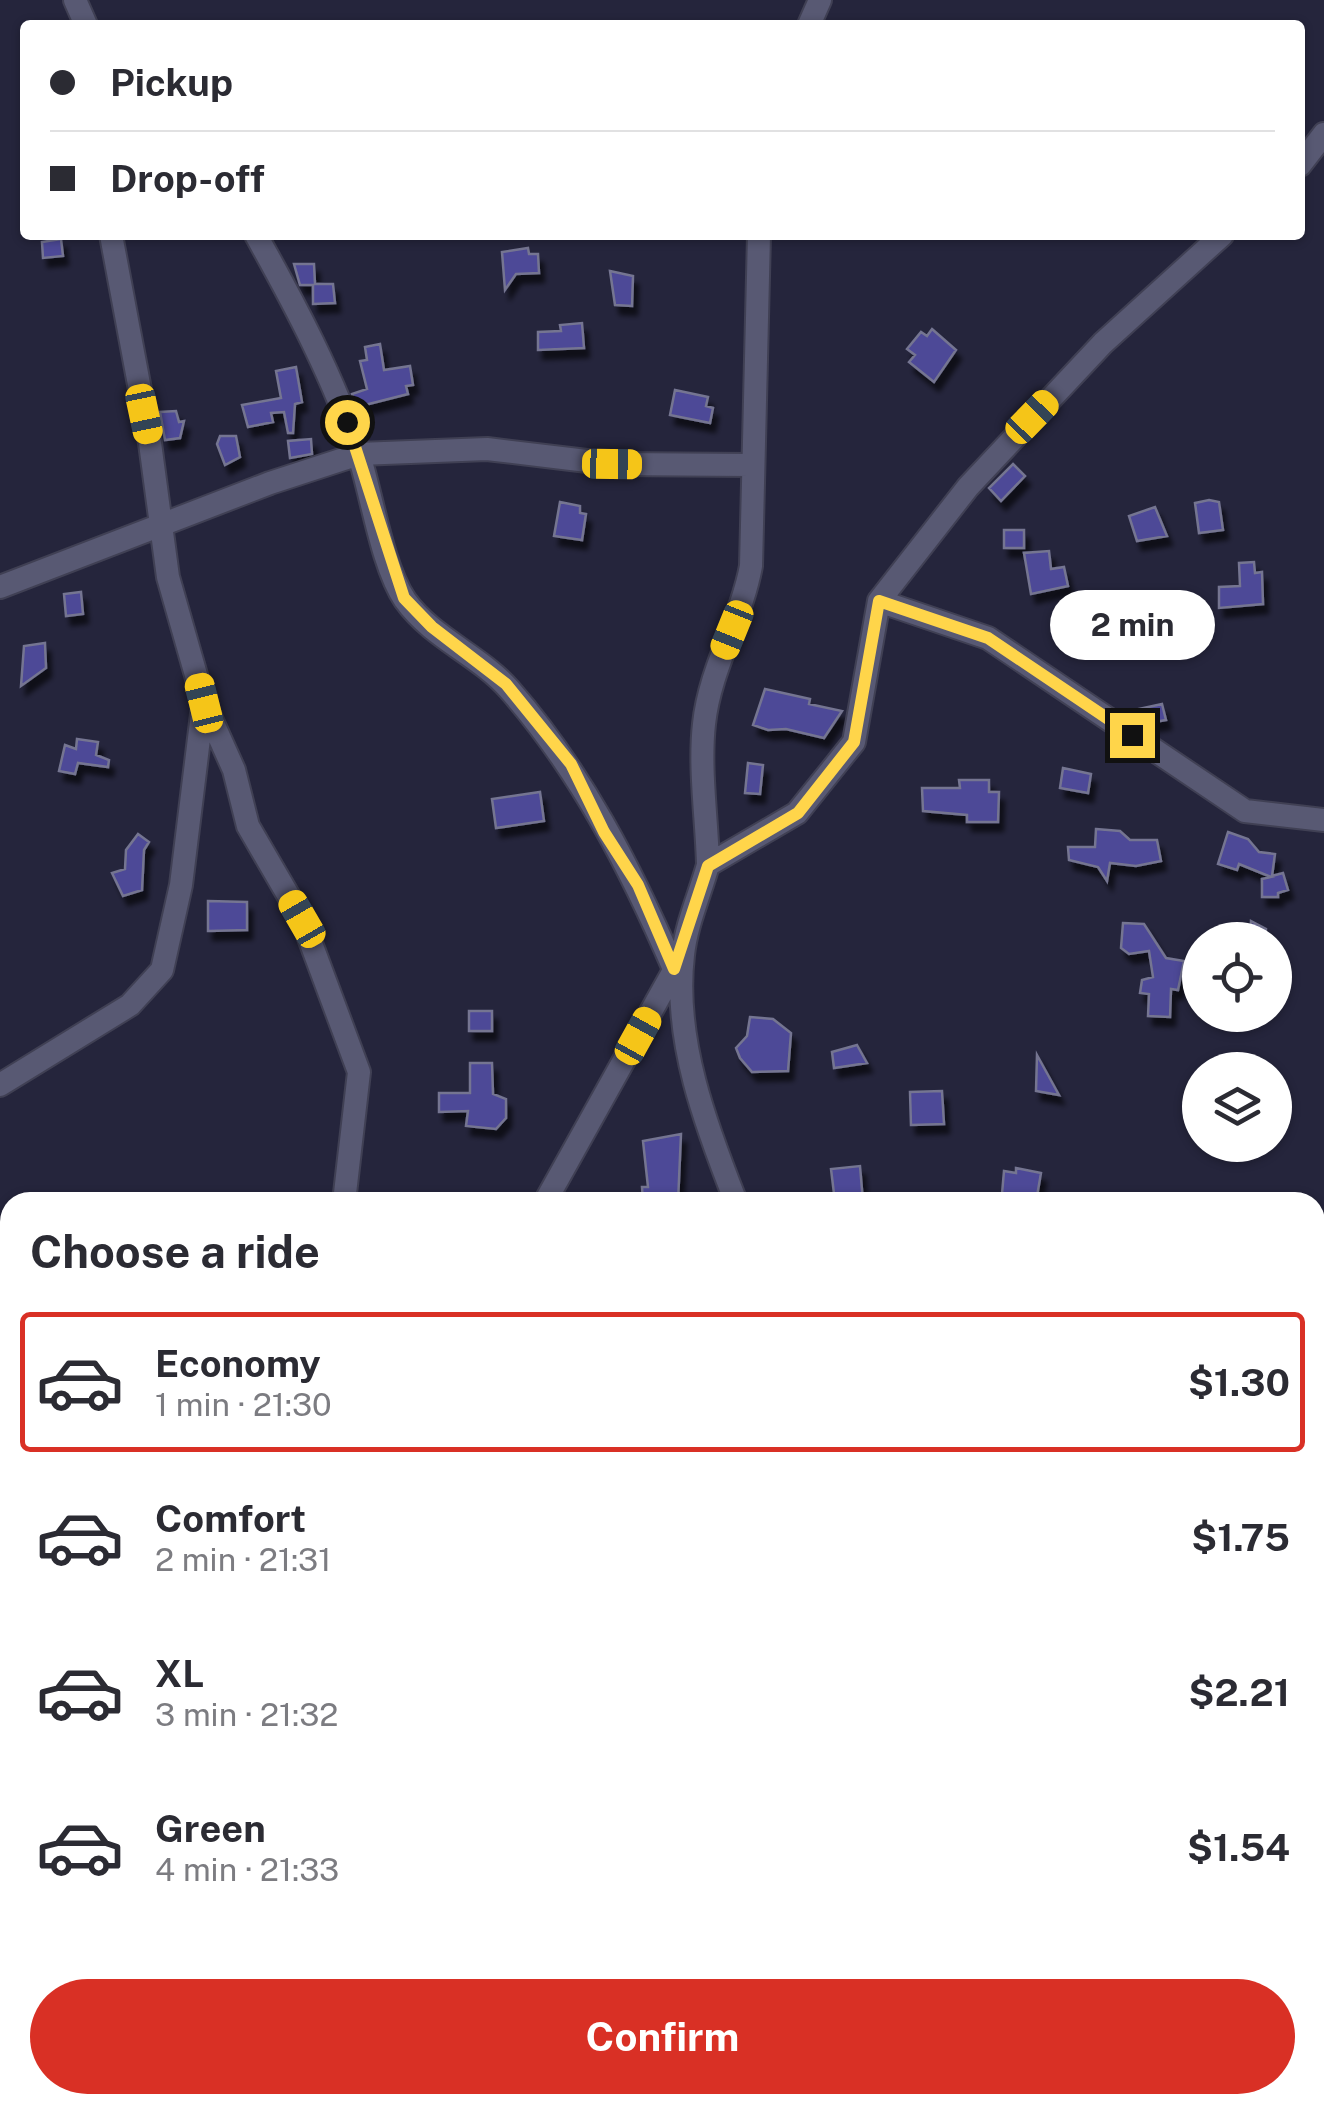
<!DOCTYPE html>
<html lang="en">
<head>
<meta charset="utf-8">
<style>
  body { margin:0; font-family:"Public Sans",sans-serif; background:#f7f7f7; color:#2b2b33; height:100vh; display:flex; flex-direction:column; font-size:38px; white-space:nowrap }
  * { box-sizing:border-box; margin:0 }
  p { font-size:32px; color:#7c7c81 }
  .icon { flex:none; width:55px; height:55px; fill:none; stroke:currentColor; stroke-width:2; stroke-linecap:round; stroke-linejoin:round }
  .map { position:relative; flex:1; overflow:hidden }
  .details { position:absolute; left:0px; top:1192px; width:1325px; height:922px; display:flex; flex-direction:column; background:#fff; border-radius:30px 30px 0 0; box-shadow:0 2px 8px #0004 }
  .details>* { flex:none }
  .banner { position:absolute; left:20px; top:20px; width:1285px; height:220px; border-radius:10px; box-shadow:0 2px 8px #0004; display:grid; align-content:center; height:220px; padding:0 30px; background:#fff }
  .buttons { position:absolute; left:1182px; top:922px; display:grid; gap:20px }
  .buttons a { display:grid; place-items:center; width:110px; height:110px; border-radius:50%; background:#fff; box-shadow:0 2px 8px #0004; font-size:50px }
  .end { position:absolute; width:45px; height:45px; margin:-22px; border:12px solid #ffd54a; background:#111; box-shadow:0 0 0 5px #111 }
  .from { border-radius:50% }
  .bubble { position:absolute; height:70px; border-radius:35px; background:#fff; box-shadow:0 2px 8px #0004; font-size:32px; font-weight:700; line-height:70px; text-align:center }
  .car { position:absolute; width:30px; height:60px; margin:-30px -15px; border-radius:12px; box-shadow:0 0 8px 2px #0007; background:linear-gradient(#f5c518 24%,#345 0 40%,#f5c518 0 76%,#345 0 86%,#f5c518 0) }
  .banner b { display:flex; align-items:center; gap:35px; height:95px; font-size:38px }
  .banner b+b { border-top:2px solid #e1e1e2 }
  .banner i { width:25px; height:25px; background:#2b2b33 }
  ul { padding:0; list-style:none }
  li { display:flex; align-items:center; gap:30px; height:140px; margin:0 20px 15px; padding:0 10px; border:5px solid transparent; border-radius:10px }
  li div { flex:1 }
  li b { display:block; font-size:38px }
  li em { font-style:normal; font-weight:700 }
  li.selected { border-color:#d93025 }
  li>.icon { width:90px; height:90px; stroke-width:1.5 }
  h2 { padding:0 30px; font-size:45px; line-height:120px }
  .cta { display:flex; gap:20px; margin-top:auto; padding:20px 30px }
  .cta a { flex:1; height:115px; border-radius:60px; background:#d93025; color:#fff; font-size:40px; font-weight:700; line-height:115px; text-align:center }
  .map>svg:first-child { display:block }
</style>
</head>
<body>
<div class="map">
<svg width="1324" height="2113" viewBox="0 0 1324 2113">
  <defs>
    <filter id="shadow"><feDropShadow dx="5" dy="9" stdDeviation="2.5" flood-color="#0009"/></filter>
  </defs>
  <rect width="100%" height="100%" fill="#25253c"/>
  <path fill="#4d4897" stroke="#747591" stroke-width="2.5" filter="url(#shadow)" d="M61 239 63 256 43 258 42 242Z
    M528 248 529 254H538L539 273 516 274 505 290 502 252Z
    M294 264H314L315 284H333L335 303 313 304V285H300Z
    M610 271 633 276 632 306 615 305Z
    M582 323 584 348 538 350V332L561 331 560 325Z
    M932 329 956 350 934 382 909 362 915 355 907 349 921 332 927 336Z
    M380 344 384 370 410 366 413 385 406 386 408 394 357 407 352 394 367 389 360 361 367 360 365 347Z
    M296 367 302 402 295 404 293 433H288L284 412 271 413 273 422 248 427 242 405 281 398 276 371Z
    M675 390 708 397 706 406 713 408 710 423 670 415Z
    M176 411 179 422 184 421 180 438 165 440 160 412Z
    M220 436H236L240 457 225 465 217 444Z
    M311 439 312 454 290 458 288 441Z
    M1013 464 1025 476 1001 501 989 488Z
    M1209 500 1219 502 1223 530 1199 533 1195 503Z
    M560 502 580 506V513L586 514 582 540 554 536Z
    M1155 507 1167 536 1137 541 1129 516Z
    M1004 530H1024V548H1004Z
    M1049 551 1051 569 1064 567 1068 586 1031 594 1024 553Z
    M1254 562 1255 573 1262 572 1263 604 1219 608V587L1240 586 1239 563Z
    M81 592 83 614 66 616 64 594Z
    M45 643 46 668 21 686 24 646Z
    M765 689 810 699 809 704 842 711 824 738 786 729 768 730 753 725Z
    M1162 704 1166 720 1143 724 1139 709Z
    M77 739 98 742 96 755 109 760 108 767 78 763 75 774 59 771 65 745 76 749Z
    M748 763 763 765 760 794 745 793Z
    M1063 768 1091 774 1088 793 1060 788Z
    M959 780H989V792H999L998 822H967V815L923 811 922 788H960Z
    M540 792 544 821 496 828 492 799Z
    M1096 829 1120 831 1130 840H1157L1161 861 1136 866 1110 863 1107 881 1098 867 1069 860 1068 847H1095Z
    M1228 832 1248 839 1259 852 1275 854 1272 876 1283 873 1288 890 1278 893V897H1262V879L1271 877 1239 864 1237 870 1218 864Z
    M138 834 149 842 144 850 142 890 123 896 112 873 125 869 126 850Z
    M208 901 247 902V930L208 931Z
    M1251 921 1266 929 1265 940H1250Z
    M1123 923 1144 924 1166 958 1184 961 1178 990 1171 989 1170 1017 1148 1016 1149 994 1140 993 1142 980 1153 977 1149 951 1129 954 1121 948Z
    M469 1011H492V1031H469Z
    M750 1017 773 1019 791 1033 788 1071 752 1072 740 1058 736 1048 747 1036Z
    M857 1045 867 1063 834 1068 832 1052Z
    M1037 1055 1059 1095 1036 1091Z
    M470 1063H492L493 1094 506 1099V1118L496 1129 466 1126 468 1111 439 1112V1093H470Z
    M942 1091 944 1124 911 1125 910 1092Z
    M681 1134 678 1202H643L642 1187H648L643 1141Z
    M860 1166 863 1202H835L831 1169Z
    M1016 1168 1041 1173 1036 1202 1002 1194 1004 1171 1016 1173Z"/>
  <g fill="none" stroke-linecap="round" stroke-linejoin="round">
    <g stroke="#404054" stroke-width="26">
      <path id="minor" d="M75 0 86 25
        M809 25 820 0
        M1300 165 1324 134
        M111 235 150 443 168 577 204 703 234 770 248 826 302 919 359 1072 344 1202
        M256 235C295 305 334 378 359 455 372 496 382 566 405 600 432 638 479 655 509 689 581 771 631 869 674 969
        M0 587 270 483 359 454 487 449 612 464 751 465
        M879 601 988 638 1245 811 1324 820
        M708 865C707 820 699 769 704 724 710 668 741 620 751 566L759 235
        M0 1085 130 1005 162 970 181 885 203 706
        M545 1202 682 956
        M736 1202C706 1126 673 1039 683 955 686 925 700 894 708 865L797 813 854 742 879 601 968 487 1103 343 1222 235
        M1315 1783 1324 1767
        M0 1845 10 1836
        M1315 1983 1324 1987
        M1116 2105 1119 2113
        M265 2113 272 2105
        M626 2113 636 2105
        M1148 2113 1151 2105"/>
    </g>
    <use href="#minor" stroke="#585973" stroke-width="22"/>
  </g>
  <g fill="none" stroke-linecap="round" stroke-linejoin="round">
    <path stroke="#ffd54a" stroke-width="12" d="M347 422 404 598 432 627 506 684 571 764 604 832 638 885 674 969 708 866 798 813 854 742 879 601 988 638 1132 735"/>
  </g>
</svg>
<div class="buttons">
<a><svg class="icon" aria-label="locate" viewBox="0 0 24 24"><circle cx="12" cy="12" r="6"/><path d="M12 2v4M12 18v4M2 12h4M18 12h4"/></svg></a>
<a><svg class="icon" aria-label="layers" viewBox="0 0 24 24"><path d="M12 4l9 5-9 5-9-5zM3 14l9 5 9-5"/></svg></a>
</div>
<i class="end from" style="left:347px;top:422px"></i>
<i class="end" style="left:1132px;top:735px"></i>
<div class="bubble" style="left:1050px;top:590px;width:165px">2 min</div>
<i class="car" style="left:144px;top:414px;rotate:168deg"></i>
<i class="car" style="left:1032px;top:417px;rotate:44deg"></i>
<i class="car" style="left:612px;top:464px;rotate:91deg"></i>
<i class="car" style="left:732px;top:630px;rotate:202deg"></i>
<i class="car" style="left:204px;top:703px;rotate:346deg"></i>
<i class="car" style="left:302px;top:919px;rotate:330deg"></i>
<i class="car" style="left:638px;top:1036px;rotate:29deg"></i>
<div class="banner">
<b><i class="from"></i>Pickup</b>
<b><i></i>Drop-off</b>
</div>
<section class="details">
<h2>Choose a ride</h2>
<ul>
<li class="selected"><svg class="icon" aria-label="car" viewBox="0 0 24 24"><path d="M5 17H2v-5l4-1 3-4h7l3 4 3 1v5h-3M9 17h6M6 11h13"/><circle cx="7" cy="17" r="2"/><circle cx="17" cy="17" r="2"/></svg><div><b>Economy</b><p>1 min · 21:30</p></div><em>$1.30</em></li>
<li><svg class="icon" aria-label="car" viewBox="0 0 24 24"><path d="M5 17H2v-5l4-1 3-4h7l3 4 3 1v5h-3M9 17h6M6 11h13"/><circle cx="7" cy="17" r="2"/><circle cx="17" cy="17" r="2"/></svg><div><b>Comfort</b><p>2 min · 21:31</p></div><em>$1.75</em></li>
<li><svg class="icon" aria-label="car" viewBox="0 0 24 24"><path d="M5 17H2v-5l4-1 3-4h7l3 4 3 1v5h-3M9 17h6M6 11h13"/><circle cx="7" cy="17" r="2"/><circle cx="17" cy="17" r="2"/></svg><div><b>XL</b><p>3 min · 21:32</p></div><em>$2.21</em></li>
<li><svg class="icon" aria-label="car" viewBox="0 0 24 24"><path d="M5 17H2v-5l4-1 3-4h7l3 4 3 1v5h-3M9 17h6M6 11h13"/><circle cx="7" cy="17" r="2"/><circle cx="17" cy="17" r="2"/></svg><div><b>Green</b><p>4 min · 21:33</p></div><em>$1.54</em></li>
</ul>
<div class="cta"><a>Confirm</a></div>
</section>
</div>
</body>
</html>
